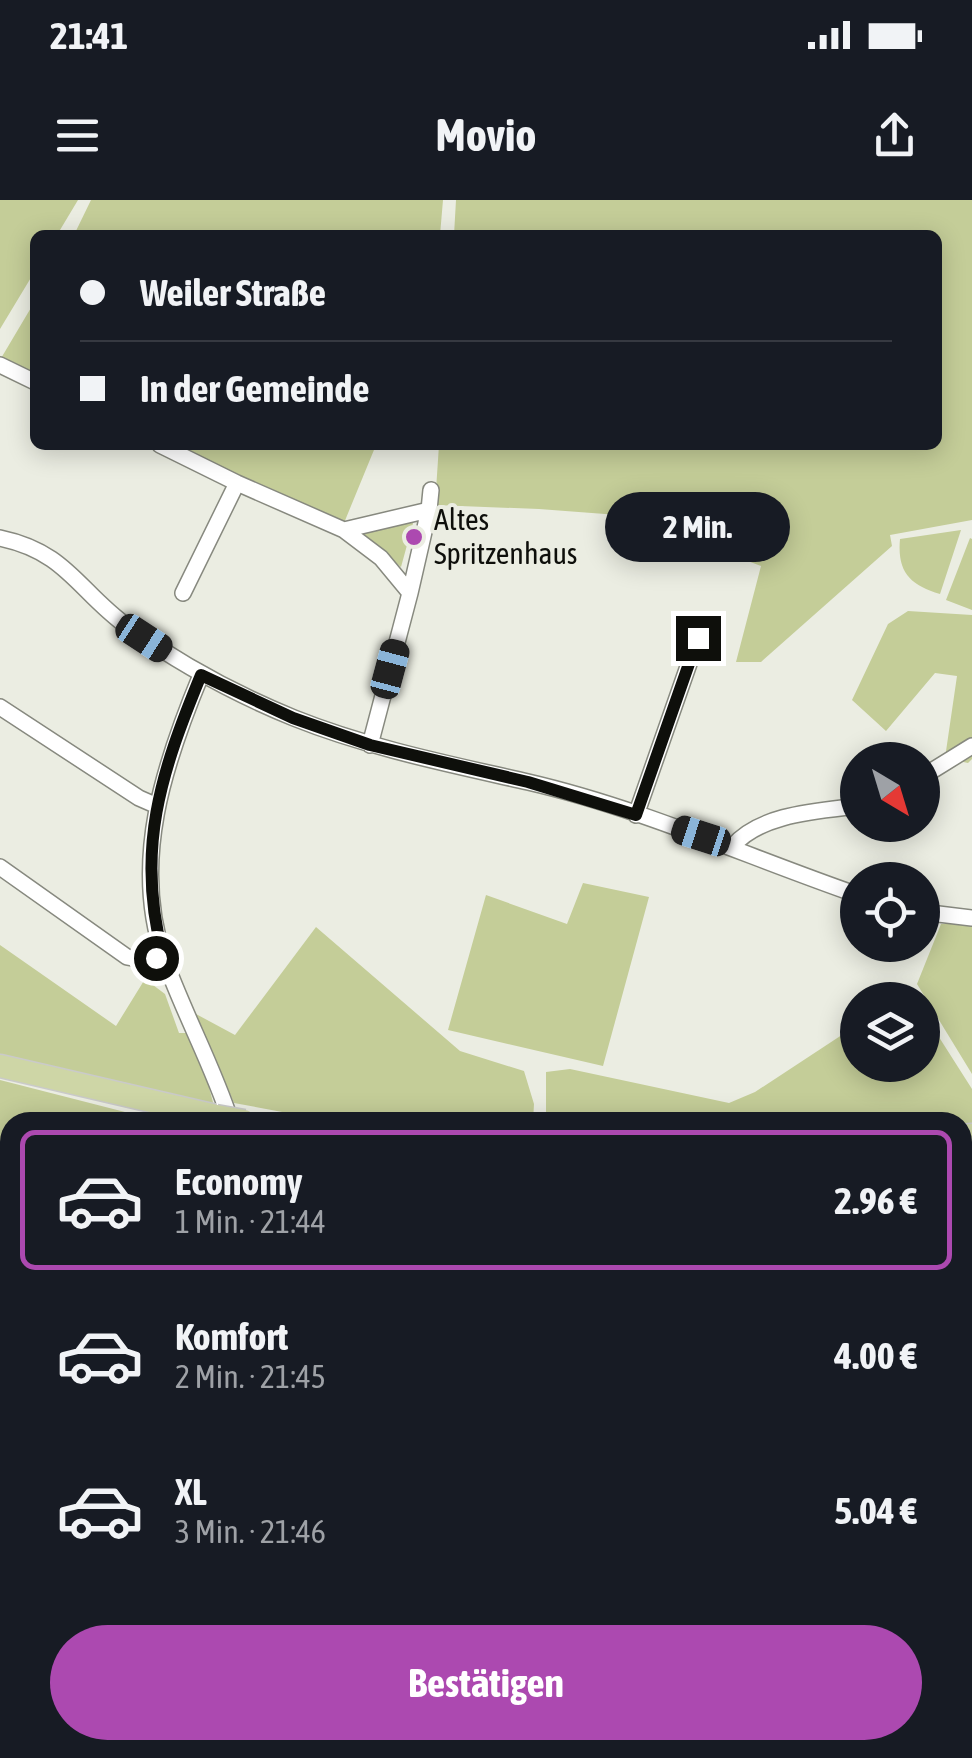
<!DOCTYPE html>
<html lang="de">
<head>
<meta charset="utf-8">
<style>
  body { margin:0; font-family:"Asap Condensed",sans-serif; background:#20242c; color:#f1f3f6; height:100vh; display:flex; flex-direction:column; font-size:38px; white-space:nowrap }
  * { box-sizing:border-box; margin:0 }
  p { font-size:32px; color:#9ea1a6 }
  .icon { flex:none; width:55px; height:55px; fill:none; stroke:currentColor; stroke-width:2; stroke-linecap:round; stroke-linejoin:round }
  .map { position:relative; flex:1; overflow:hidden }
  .side { position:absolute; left:0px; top:912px; width:972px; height:648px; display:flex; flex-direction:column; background:#171b24; border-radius:30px 30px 0 0; box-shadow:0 5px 25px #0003 }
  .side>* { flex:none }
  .top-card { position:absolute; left:30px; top:30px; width:912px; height:220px; border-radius:15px; box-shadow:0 5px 25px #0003; display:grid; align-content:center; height:220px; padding:0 50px; background:#171b24 }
  .needle { width:65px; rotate:142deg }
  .buttons { position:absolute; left:840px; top:542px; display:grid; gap:20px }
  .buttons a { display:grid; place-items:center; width:100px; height:100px; border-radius:50%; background:#171b24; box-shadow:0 5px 25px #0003; font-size:50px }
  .end { position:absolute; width:45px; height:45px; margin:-22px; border:12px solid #0e0f0b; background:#fff; box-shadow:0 0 0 5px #fff }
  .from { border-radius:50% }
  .bubble { position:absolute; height:70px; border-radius:35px; background:#171b24; box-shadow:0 5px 25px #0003; font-size:32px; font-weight:700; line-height:70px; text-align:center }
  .car { position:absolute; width:30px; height:60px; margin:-30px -15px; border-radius:12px; box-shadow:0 0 8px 2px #0007; background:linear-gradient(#222 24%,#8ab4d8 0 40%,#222 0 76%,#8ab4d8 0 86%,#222 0) }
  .top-card b { display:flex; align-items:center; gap:35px; height:95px; font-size:38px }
  .top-card b+b { border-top:2px solid #363941 }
  .top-card i { width:25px; height:25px; background:#f1f3f6 }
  ul { padding:18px 0 0; list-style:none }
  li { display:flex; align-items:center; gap:30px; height:140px; margin:0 20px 15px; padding:0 30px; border:5px solid transparent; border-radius:15px }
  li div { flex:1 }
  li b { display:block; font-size:38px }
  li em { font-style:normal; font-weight:700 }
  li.current { border-color:#ac49b0 }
  li>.icon { width:90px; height:90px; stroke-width:1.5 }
  .primary-button { display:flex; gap:20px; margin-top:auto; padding:20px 50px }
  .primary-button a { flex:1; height:115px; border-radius:60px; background:#ac49b0; color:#fff; font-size:40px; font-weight:700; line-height:115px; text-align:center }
  .status { display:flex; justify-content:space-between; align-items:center; height:70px; padding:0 50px; background:#171b24; direction:ltr }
  .status svg { height:28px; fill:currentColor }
  header { display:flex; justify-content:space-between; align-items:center; height:130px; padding:0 50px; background:#171b24; font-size:45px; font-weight:700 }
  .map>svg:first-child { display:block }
</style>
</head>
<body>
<div class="status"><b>21:41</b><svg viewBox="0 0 49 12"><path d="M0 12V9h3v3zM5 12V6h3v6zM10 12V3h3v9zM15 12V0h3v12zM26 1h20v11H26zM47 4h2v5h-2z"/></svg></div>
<header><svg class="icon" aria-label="menu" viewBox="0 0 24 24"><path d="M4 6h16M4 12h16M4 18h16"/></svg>Movio<svg class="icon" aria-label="share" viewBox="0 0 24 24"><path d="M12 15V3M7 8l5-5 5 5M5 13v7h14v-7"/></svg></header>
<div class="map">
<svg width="972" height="1558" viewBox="0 0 972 1558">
  <rect width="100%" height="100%" fill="#ebede2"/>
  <path fill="#c4cd98" d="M0 0H78L57 35H35V71L0 129Z
    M91 0H443L440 35H74Z
    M456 0H972V320L890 335 892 346 761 462H736L761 366 737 357 726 345 668 335 671 319 539 309 435 305 439 245H938V35H454Z
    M35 101V172L33 176 0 160Z
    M169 245H376L344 323Z
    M415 316 401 367 365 339 363 330Z
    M961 330 940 394C910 385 897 372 900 339Z
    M970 338 972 339V410L946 400Z
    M908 411 972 415V559L968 563 945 558 957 476 935 473 886 531 852 500 888 424Z
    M583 683 649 697 603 866 448 830 486 695 567 724Z
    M941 724H972V874L917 784Z
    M316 727 460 851 524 871 534 904 533 922H336L234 903 196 814 235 835Z
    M0 745 116 826 145 779 165 794 179 833H187L206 876 214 906 0 856Z
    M923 812 972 889V928L963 929 962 922H546V872L570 869 729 903 755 892 857 825 858 865H922Z
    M0 880 164 922H10V1550H406L414 1558H0Z
    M972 1182V1558H817L830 1550H962V1185Z
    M428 1550H704L707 1558H435Z
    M715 1550H816L804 1558H717Z"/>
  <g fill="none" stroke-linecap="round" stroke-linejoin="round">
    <path stroke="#a7b559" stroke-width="4" d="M962 1365 972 1355"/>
    <g stroke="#87897f" stroke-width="18">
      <path id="street" d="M0 165 35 182
        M160 245 237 283 344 330 381 358 410 393 370 545
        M344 330 429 310
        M0 338C67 352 78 391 128 427 180 464 235 494 294 518 369 548 449 564 528 582 641 608 748 657 858 695
        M183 393 237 283
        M410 393 429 310 431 290
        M201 475C164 564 131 662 164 758 184 814 213 866 231 922
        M0 507 139 598 155 605
        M922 577 972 546
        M636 615 698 438
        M733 646C760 614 818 611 858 606
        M0 667 127 757 143 760 163 755
        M922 712 972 718"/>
    </g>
    <g stroke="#87897f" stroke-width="22">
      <path id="secondary" d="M420 1550 427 1558"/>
    </g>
    <g stroke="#cacac9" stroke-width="25">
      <path id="primary" d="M0 866 216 916
        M962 936 972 935"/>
    </g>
    <use href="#street" stroke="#fff" stroke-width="15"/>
    <use href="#secondary" stroke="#e7ebd2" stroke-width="20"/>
    <use href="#primary" stroke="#ced6a6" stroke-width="22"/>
    <g stroke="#cacac9" stroke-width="25" stroke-linecap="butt">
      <path id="primary-bridge" d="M216 916 244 921"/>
    </g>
    <use href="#primary-bridge" stroke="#ced6a6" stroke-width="22"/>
  </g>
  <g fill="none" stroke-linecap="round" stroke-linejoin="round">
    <path stroke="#0e0f0b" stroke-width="12" d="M156 758 163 755C135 650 161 572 201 475L293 518 370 545 528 582 636 615 698 438"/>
  </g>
  <circle fill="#ac49b0" stroke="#ebede2" stroke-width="4" cx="414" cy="337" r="10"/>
  <g text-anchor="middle" stroke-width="8" stroke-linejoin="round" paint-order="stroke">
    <g font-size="30" fill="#0e0f0b" stroke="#ebede2" text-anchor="start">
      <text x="434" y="330">Altes<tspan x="434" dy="34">Spritzenhaus</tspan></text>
    </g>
  </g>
</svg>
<div class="buttons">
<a><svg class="needle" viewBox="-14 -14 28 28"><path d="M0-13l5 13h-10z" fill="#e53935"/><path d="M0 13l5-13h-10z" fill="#9ea1a6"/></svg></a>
<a><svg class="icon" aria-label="locate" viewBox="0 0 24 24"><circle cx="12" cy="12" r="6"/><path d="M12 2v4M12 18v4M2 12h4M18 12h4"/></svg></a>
<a><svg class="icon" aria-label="layers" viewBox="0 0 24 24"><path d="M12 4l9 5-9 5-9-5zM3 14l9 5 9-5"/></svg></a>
</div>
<i class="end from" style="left:156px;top:758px"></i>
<i class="end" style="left:698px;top:438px"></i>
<div class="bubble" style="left:605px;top:292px;width:185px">2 Min.</div>
<i class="car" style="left:144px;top:438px;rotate:123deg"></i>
<i class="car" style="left:390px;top:469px;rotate:15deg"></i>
<i class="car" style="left:701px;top:636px;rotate:288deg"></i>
<div class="top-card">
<b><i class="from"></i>Weiler Straße</b>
<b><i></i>In der Gemeinde</b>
</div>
<section class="side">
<ul>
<li class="current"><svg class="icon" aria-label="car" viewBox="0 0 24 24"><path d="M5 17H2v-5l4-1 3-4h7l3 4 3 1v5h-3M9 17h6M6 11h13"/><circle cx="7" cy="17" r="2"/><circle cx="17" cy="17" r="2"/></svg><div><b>Economy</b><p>1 Min. · 21:44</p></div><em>2.96 €</em></li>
<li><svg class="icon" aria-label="car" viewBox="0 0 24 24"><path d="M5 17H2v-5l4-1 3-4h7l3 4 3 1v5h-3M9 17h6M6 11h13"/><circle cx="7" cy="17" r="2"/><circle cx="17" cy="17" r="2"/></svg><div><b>Komfort</b><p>2 Min. · 21:45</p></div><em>4.00 €</em></li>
<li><svg class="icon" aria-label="car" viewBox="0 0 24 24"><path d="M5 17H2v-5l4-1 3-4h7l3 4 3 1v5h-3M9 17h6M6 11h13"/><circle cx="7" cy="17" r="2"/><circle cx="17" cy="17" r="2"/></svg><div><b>XL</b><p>3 Min. · 21:46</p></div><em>5.04 €</em></li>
</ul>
<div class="primary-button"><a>Bestätigen</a></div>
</section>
</div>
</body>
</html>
